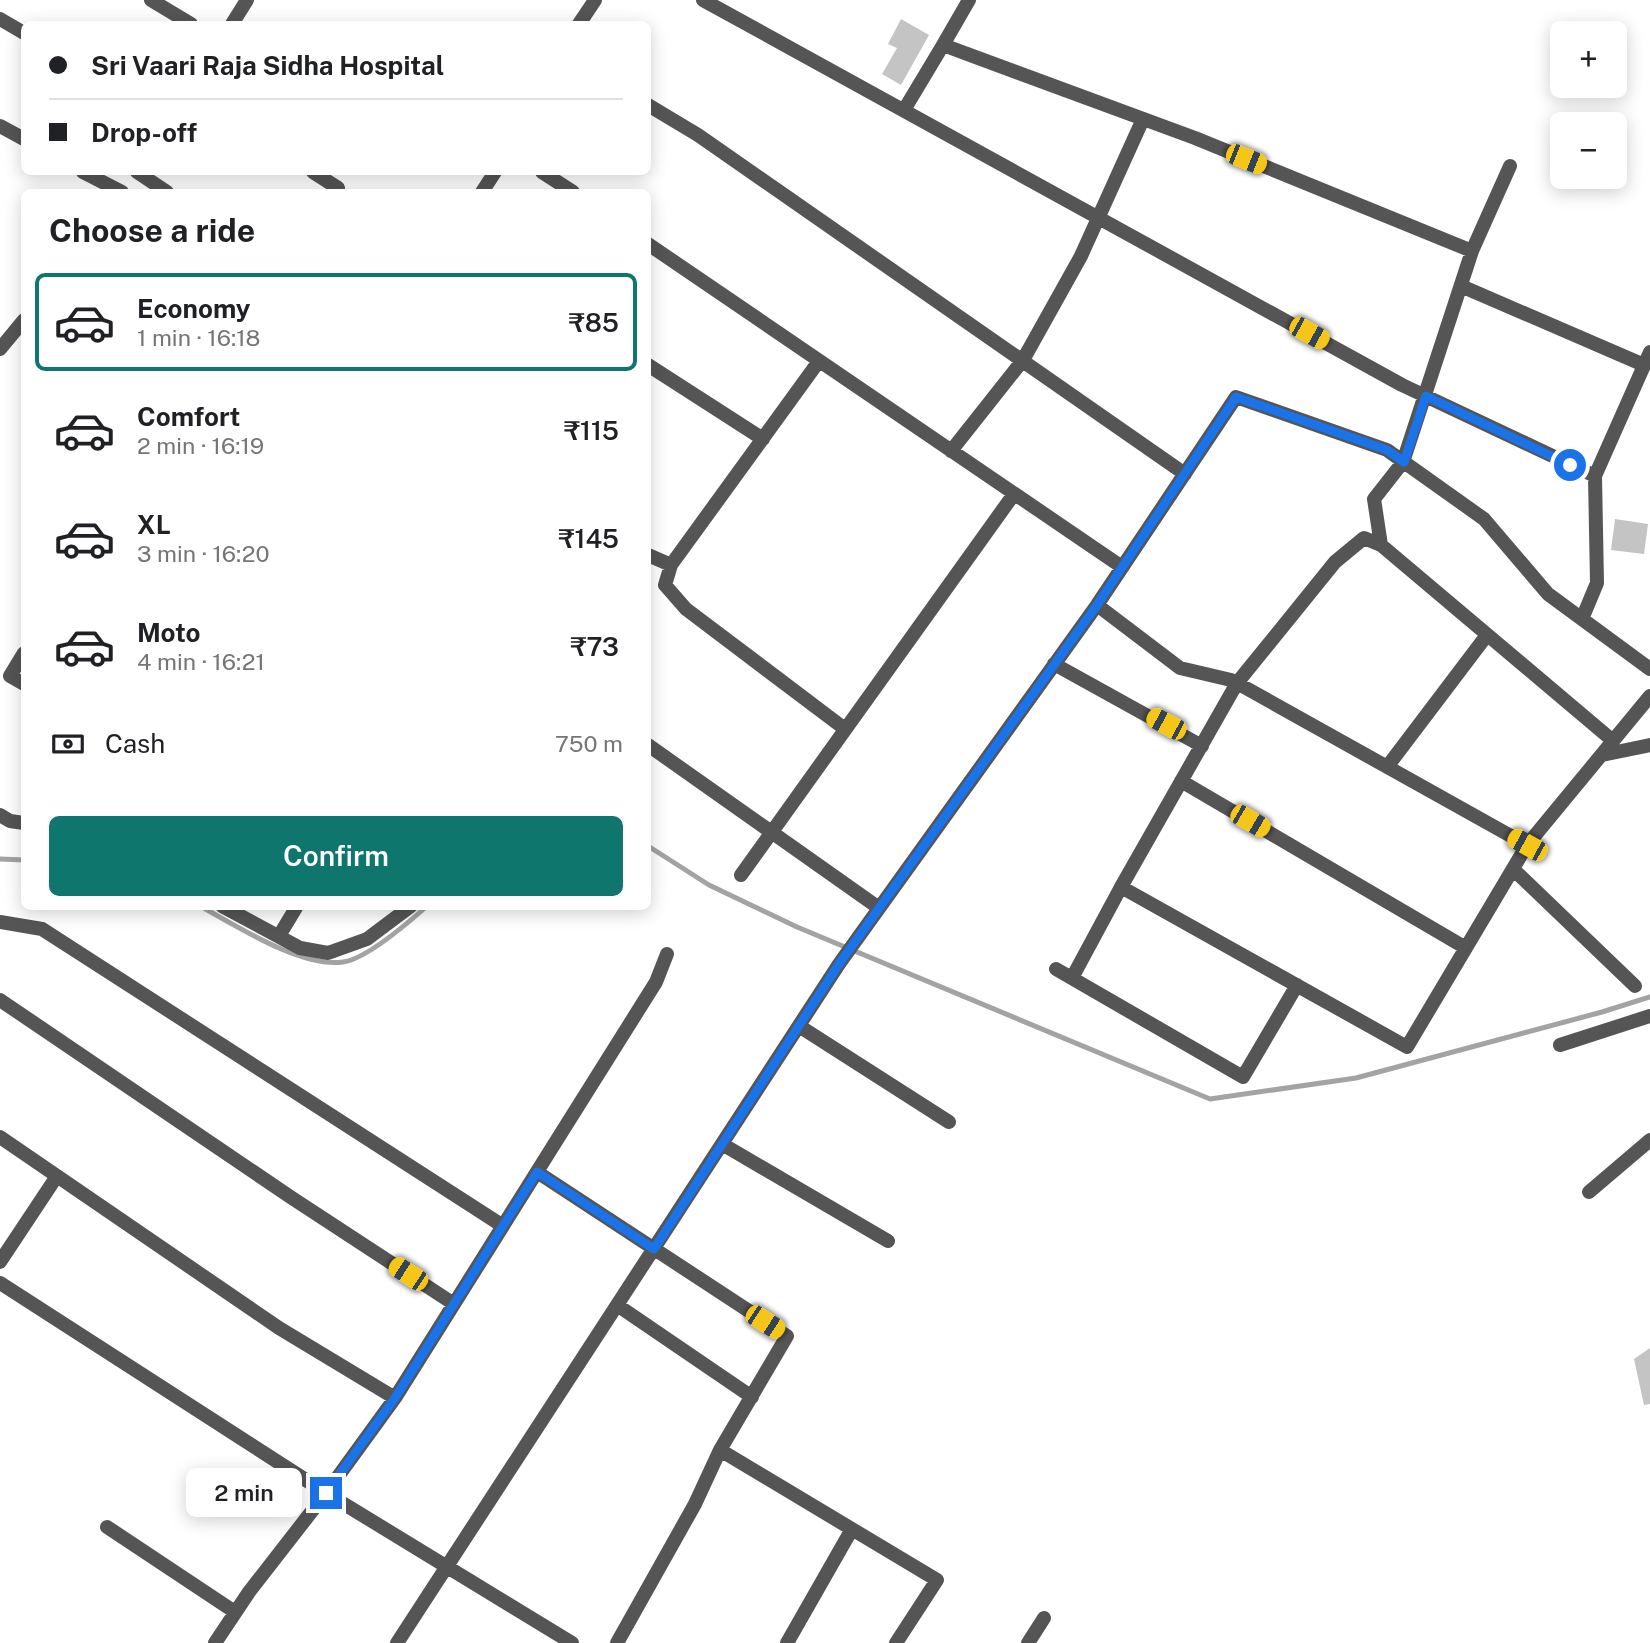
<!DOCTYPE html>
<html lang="en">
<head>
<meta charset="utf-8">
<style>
  body { margin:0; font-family:"Public Sans",sans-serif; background:#f2f2f2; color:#202124; height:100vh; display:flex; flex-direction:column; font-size:26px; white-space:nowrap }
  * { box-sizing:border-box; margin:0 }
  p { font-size:23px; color:#757577 }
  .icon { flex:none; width:38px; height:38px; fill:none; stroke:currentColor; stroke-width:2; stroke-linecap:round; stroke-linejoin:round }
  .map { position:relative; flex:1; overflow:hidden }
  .side { position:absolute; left:21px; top:189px; width:630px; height:721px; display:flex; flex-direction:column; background:#fff; border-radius:10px; box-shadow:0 4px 18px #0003 }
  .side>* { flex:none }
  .guide { position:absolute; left:21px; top:21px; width:630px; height:154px; border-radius:10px; box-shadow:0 4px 18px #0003; display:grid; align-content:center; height:154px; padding:0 28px; background:#fff }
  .buttons { position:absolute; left:1550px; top:21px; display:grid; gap:14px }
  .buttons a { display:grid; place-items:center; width:77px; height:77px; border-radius:10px; background:#fff; box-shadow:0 4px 18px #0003; font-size:35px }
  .end { position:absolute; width:32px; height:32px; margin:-16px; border:9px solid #1a73e8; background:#fff; box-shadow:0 0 0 4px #fff }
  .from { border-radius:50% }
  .bubble { position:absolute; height:49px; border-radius:10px; background:#fff; box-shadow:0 4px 18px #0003; font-size:23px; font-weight:600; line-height:49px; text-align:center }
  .car { position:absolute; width:21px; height:42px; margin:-21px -10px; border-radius:9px; box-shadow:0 0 5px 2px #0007; background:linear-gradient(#f5c518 24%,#345 0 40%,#f5c518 0 76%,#345 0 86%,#f5c518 0) }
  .guide b { display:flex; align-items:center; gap:24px; height:66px; font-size:26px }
  .guide b+b { border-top:2px solid #e0e0e0 }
  .guide i { width:18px; height:18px; background:#202124 }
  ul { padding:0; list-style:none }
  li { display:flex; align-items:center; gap:21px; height:98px; margin:0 14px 10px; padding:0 14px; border:4px solid transparent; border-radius:10px }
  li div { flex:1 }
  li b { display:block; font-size:26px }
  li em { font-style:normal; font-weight:600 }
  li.on { border-color:#0f766e }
  li>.icon { width:63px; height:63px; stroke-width:1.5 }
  h2 { padding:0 28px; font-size:32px; line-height:84px }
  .pay { display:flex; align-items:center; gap:18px; height:77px; padding:0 28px; font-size:26px }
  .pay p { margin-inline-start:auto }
  .primary-button { display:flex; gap:14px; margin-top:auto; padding:14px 28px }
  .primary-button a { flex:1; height:80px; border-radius:10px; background:#0f766e; color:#fff; font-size:28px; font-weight:600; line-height:80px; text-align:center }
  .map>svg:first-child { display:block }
</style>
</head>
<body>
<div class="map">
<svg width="1650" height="1643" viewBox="0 0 1650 1643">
  <rect width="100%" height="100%" fill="#fff"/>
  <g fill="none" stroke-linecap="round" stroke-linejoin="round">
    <path stroke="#a3a3a3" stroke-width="5" d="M648 846 709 885 797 927 1210 1099 1356 1078 1602 1012 1650 997
      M0 859 24 860
      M200 906C237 926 301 968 343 962 367 959 409 922 427 906"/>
  </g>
  <path fill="#c4c4c4" d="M901 19 929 35 901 85 882 74 897 48 888 44Z
    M1615 519 1648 524 1644 554 1611 550Z
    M1650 1348V1404L1644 1405 1634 1359Z"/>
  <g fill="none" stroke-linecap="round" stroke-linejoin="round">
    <path stroke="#555" stroke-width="14" d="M151 0 191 24
      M703 0 1402 385 1595 476
      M969 0 943 45 1195 138 1472 251 1403 462 1374 499 1381 545 1364 538 1335 562 1237 683 1121 887 1407 1047 1527 845 1237 683 1231 680 1180 668 1097 605
      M0 19 24 33
      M232 24 247 0
      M579 24 595 0
      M648 105 698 135 1185 474
      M904 110 943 45
      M0 126 24 139
      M83 172 122 192
      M137 172 167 192
      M313 172 338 188
      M542 172 573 192
      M482 192 495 172
      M648 244 1122 567
      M1472 251 1510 166
      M1461 286 1644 365
      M0 349 24 320
      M648 365 763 439
      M951 451 1023 360 1081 256 1143 119
      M1381 545 1612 740
      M648 555 671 565 819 361
      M671 565 665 585 686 609 845 729
      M1582 619 1597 583 1595 476 1650 352
      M24 653 10 676 24 684
      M1054 664 1202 746
      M648 745 879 908
      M1602 755 1650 745
      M1387 767 1487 635
      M1181 781 1466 948
      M0 815 10 821 24 823
      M1527 845 1650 696
      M1513 869 1635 986
      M741 875 1014 494
      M222 906 300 948 328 953 367 939 411 906
      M0 922 42 929 503 1226
      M279 936 297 906
      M1056 969 1243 1077 1297 985
      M1072 978 1121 887
      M0 1000 292 1198 454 1304
      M799 1026 949 1122
      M1560 1045 1650 1016
      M0 1137 279 1328 395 1398 326 1493 572 1643
      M722 1144 888 1241
      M537 1172 787 1336 720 1450 695 1504 617 1643
      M1589 1192 1650 1140
      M0 1262 57 1176
      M0 1283 326 1493 249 1592 215 1643
      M617 1305 752 1397
      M395 1398 656 982 667 954
      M720 1450 937 1580 896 1643
      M107 1527 235 1612
      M397 1643 839 964 1097 605 1236 397 1387 450 1484 519 1548 594 1650 669
      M787 1643 852 1529
      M1028 1643 1044 1618"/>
  </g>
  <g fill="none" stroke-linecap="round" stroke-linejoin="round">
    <path stroke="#1a73e8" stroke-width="9" d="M326 1493 395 1398 537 1172 654 1249 839 964 1097 605 1236 397 1387 450 1404 462 1426 396 1570 465"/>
  </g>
</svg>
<div class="buttons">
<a>+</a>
<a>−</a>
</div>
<i class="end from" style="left:1570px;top:465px"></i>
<i class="end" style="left:326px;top:1493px"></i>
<div class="bubble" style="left:186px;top:1468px;width:116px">2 min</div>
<i class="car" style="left:1246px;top:159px;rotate:112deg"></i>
<i class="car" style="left:1309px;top:333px;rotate:119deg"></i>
<i class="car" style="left:1166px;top:724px;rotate:298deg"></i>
<i class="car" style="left:1250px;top:821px;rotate:120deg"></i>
<i class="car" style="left:1527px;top:845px;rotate:299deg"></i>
<i class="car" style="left:408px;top:1274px;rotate:303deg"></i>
<i class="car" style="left:765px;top:1322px;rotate:123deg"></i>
<div class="guide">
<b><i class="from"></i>Sri Vaari Raja Sidha Hospital</b>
<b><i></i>Drop-off</b>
</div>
<section class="side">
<h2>Choose a ride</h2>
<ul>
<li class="on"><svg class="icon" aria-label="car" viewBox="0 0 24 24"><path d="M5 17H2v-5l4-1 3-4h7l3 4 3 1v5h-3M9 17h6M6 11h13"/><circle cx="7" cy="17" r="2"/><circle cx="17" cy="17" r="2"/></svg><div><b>Economy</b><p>1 min · 16:18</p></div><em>₹85</em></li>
<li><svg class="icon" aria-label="car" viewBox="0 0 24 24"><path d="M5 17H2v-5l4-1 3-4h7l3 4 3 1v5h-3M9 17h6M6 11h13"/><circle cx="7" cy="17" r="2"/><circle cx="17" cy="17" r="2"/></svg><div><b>Comfort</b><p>2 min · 16:19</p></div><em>₹115</em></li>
<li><svg class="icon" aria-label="car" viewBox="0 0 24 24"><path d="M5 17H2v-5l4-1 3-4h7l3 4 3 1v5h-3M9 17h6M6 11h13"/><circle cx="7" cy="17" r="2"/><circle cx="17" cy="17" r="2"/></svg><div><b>XL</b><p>3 min · 16:20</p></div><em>₹145</em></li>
<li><svg class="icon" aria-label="car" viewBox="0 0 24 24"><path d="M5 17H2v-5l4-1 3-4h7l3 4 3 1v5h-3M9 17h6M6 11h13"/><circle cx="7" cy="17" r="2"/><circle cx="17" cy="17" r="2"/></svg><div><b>Moto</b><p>4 min · 16:21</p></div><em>₹73</em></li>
</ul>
<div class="pay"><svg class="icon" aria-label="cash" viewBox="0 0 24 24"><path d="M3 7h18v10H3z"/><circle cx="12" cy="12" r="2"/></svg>Cash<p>750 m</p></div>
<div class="primary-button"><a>Confirm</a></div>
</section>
</div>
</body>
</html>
